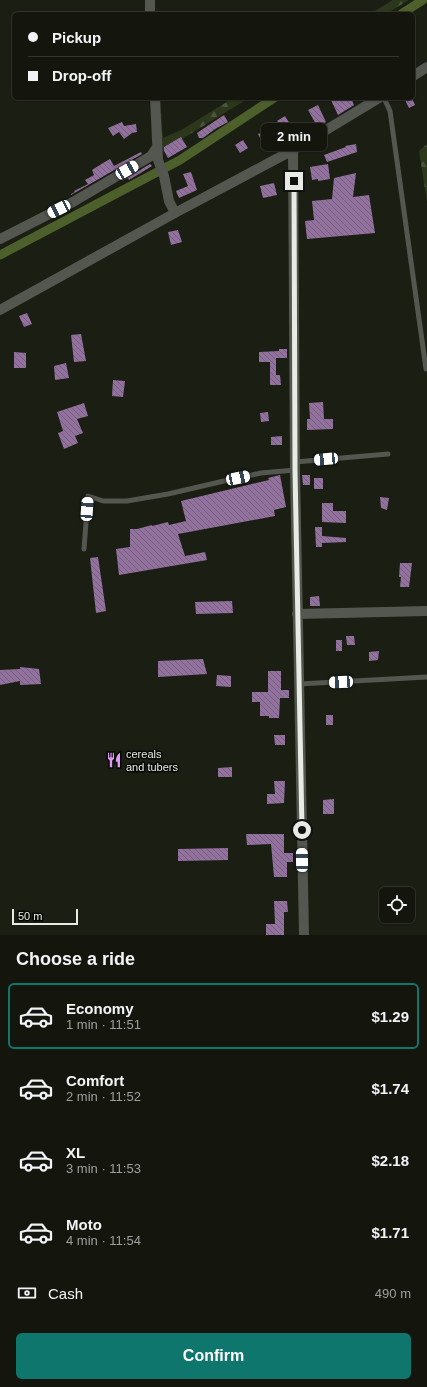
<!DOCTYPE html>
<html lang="en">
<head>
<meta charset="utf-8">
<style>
  body { margin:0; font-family:Arial,sans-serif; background:#21231c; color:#f1f3f6; height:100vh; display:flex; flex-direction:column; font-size:15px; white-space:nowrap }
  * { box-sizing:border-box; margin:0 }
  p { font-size:13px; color:#9d9f9e }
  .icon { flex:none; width:22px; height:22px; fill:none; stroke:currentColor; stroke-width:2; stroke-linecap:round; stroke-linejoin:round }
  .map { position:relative; height:935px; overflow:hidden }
  .panel { display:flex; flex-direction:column; background:#14160e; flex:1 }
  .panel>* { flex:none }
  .banner { position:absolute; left:12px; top:12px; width:403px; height:88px; border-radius:6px; box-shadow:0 1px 3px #0004,0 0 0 1px #33352e; display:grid; align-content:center; height:88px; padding:0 16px; background:#14160e }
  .controls { position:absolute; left:379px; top:887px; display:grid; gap:8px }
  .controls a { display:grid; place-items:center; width:36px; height:36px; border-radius:6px; background:#14160e; box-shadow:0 1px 3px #0004,0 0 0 1px #33352e; font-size:20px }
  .scale { position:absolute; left:12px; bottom:10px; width:66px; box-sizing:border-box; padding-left:4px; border:2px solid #e7ebe3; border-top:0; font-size:11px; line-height:14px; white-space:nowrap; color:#e7ebe3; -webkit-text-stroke:3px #060804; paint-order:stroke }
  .end { position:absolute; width:18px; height:18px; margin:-9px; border:5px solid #e7ebe3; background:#111; box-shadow:0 0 0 2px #111 }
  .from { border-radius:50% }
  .bubble { position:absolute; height:28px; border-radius:6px; background:#14160e; box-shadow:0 1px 3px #0004,0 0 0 1px #33352e; font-size:13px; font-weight:600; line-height:28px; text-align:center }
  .car { position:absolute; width:12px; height:24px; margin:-12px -6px; border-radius:5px; box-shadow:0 0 3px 1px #0007; background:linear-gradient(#fff 24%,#345 0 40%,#fff 0 76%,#345 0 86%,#fff 0) }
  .banner b { display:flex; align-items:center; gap:14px; height:38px; font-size:15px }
  .banner b+b { border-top:1px solid #33352e }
  .banner i { width:10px; height:10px; background:#f1f3f6 }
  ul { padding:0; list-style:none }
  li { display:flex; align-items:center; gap:12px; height:66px; margin:0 8px 6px; padding:0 8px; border:2px solid transparent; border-radius:6px }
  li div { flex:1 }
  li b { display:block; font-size:15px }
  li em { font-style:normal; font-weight:600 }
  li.current { border-color:#0f766e }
  li>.icon { width:36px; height:36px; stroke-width:1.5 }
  h2 { padding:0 16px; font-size:18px; line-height:48px }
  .pay { display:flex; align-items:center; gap:10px; height:44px; padding:0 16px; font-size:15px }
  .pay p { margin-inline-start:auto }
  .action { display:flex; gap:8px; margin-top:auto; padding:8px 16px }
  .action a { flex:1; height:46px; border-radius:6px; background:#0f766e; color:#fff; font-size:16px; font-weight:600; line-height:46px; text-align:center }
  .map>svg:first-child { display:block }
</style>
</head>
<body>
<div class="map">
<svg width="427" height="935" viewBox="0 0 427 935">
  <defs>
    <pattern id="grass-tufts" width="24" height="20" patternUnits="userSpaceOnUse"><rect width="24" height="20" fill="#2c371b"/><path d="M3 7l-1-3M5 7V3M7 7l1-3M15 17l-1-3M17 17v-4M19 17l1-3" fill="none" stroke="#4b543c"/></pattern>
    <pattern id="forest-firs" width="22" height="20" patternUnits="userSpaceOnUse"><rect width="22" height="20" fill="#2c371b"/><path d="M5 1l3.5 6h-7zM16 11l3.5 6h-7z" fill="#4b543c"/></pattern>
    <pattern id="building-back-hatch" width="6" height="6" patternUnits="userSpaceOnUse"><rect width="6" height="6" fill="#93719f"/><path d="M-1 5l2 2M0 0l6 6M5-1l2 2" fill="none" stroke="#74607b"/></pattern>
  </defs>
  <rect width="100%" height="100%" fill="#1a1e13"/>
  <path fill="url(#grass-tufts)" d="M160 98 163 138 183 129 161 146Z"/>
  <path fill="url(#forest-firs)" d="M393 0H409L386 14H370Z
    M233 98H249L161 152V146L183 129Z
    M427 144V202L419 151Z"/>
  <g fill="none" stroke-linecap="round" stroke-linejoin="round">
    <path stroke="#4d5f2b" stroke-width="9" d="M401 14 423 0
      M0 255 180 160 274 98"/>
  </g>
  <path fill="url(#building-back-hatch)" d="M330 98H351L354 105 338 115Z
    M404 98H412L415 105 409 108Z
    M318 105 326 122 317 126 308 110Z
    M224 115 228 122 215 129 203 138H199L197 133Z
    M285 116 290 124 283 129 277 121Z
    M122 122 124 126 136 124 137 132 132 133 124 139 119 132 113 136 108 128Z
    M269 129 275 141 265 147 258 134Z
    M181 137 187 147 168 158 164 151V147Z
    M243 140 248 148 240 153 235 145Z
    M356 144 357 152 327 162 324 155 346 147 345 146Z
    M141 152 142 154 71 195V194L75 192 74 191 88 184 85 180 94 175 92 170 103 163 110 159 114 166Z
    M150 164 152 166 129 180 128 178 119 183Z
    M328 164 330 179 318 181V179L312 180 310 167Z
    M191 172 197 190 179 198 176 191 188 186 183 174Z
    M356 173 353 197 369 195 375 233 307 239 305 221 314 220 312 201 332 199 334 178Z
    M274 183 277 195 263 198 260 186Z
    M178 230 182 242 171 245 168 232Z
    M27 313 32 324 24 327 19 316Z
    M81 334 86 361 74 362 71 335Z
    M279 349H287V358H276V375H280L281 385H270V362H259V352L279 351Z
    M14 352 26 353V368H14Z
    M66 363 69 378 55 380 54 366Z
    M113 380 125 381 123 397 112 396Z
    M323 402 324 419H333V429L307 430V419H310L309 403Z
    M84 403 88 416 77 419 83 433 75 436 78 443 64 449 58 433 63 431 57 412Z
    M268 412 269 421 261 422 260 413Z
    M282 436V445H271V437Z
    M280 475 286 507 274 510 275 516 178 534 185 556 205 552 207 560 119 575 116 549 130 547V529H137L152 525V526L168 522 169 525 186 521 181 501 269 480 268 478Z
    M302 475H310V485H303Z
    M314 478H323V489H314Z
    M380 497 389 498 387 510 381 508Z
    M322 503H333V511H346V523L322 522Z
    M315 527H322V536L346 538V542L322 543V547H316Z
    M98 557 106 611 96 613 90 558Z
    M400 563H412L409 587H400L401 577H399Z
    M319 596 320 606H310V597Z
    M232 601 233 613 196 614 195 602Z
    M346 636H354L355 645H347Z
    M336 640H342V651H336Z
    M379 651 378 660 369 661V652Z
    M203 659 207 674 158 677V661Z
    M20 667 39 669 41 684 20 685V681L0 685V670L20 669Z
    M268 671H281V690H289V698H280L279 718H269V716H260V702H252V692H268Z
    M217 675 231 676V687L216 686Z
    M326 715H333V725H326Z
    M274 735H285V745H275Z
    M232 767V777H218V768Z
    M274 781H285L284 803 267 804V794H275Z
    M334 799V814H323V800Z
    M246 834H284V853H293V862H287V877H274L271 844 247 845Z
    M228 848V860L178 861V849Z
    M274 901H287L288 912H284V935H266V924H275Z"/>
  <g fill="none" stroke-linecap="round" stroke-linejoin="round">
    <path stroke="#545650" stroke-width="5" d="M384 98 390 111 426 369
      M295 462 388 454
      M84 549 88 496 103 501H127L168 494 224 481 261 473 295 470
      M299 684 427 677"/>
    <path stroke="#545650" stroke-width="10" d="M150 0V14
      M413 76 427 67
      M155 98 158 160 164 176 169 201 175 213
      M293 150 295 470 304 935
      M0 239 73 202 151 156 157 147
      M0 310 175 213 293 150 379 98
      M297 614 427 611"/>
  </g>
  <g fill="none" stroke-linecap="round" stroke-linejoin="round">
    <path stroke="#e7ebe3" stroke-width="5" d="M294 181 295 470 302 830"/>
  </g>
  <defs>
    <g id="restaurant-bare" transform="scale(1.2)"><path d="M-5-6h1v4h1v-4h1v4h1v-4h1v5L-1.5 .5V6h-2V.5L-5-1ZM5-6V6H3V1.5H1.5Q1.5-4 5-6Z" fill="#dd99f3" stroke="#060804" stroke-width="2.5" paint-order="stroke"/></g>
  </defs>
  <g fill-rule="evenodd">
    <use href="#restaurant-bare" x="114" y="760"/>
  </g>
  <g text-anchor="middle" stroke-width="3" stroke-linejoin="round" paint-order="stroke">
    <g font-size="11" fill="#e7ebe3" stroke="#060804" text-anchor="start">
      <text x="126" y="758">cereals<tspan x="126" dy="13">and tubers</tspan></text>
    </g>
  </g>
</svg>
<div class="controls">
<a><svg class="icon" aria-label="locate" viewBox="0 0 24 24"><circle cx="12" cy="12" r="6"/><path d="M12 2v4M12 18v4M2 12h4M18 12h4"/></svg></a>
</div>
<div class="scale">50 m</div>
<i class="end from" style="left:302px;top:830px"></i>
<i class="end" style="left:294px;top:181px"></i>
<div class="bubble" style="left:261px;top:123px;width:66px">2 min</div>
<i class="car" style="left:127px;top:170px;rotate:60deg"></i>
<i class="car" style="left:59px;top:209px;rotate:243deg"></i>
<i class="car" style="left:326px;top:459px;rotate:265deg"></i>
<i class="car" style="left:238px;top:478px;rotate:78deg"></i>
<i class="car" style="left:87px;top:509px;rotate:4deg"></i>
<i class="car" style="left:341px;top:682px;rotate:267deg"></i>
<i class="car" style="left:302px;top:860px;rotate:359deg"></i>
<div class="banner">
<b><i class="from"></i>Pickup</b>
<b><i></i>Drop-off</b>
</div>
</div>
<section class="panel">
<h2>Choose a ride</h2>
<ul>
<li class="current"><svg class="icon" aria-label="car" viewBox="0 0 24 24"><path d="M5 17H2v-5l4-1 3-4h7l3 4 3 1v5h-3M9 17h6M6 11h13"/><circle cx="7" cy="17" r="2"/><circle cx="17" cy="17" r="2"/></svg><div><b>Economy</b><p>1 min · 11:51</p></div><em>$1.29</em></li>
<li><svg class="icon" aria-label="car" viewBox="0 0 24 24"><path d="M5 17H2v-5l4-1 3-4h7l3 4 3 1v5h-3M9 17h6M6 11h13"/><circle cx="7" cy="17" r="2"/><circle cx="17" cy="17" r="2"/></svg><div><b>Comfort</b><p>2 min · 11:52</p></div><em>$1.74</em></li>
<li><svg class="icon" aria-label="car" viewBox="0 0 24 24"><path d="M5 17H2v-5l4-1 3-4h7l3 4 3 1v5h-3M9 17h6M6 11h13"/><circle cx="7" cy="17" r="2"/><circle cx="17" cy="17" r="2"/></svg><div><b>XL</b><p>3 min · 11:53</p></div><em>$2.18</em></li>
<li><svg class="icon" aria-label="car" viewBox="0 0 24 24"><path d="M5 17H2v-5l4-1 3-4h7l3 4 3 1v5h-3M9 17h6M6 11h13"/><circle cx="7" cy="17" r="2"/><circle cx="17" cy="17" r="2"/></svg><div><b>Moto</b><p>4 min · 11:54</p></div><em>$1.71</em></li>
</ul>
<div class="pay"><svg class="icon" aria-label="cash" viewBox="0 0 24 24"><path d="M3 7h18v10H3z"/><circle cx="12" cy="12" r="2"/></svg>Cash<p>490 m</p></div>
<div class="action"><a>Confirm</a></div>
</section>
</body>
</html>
